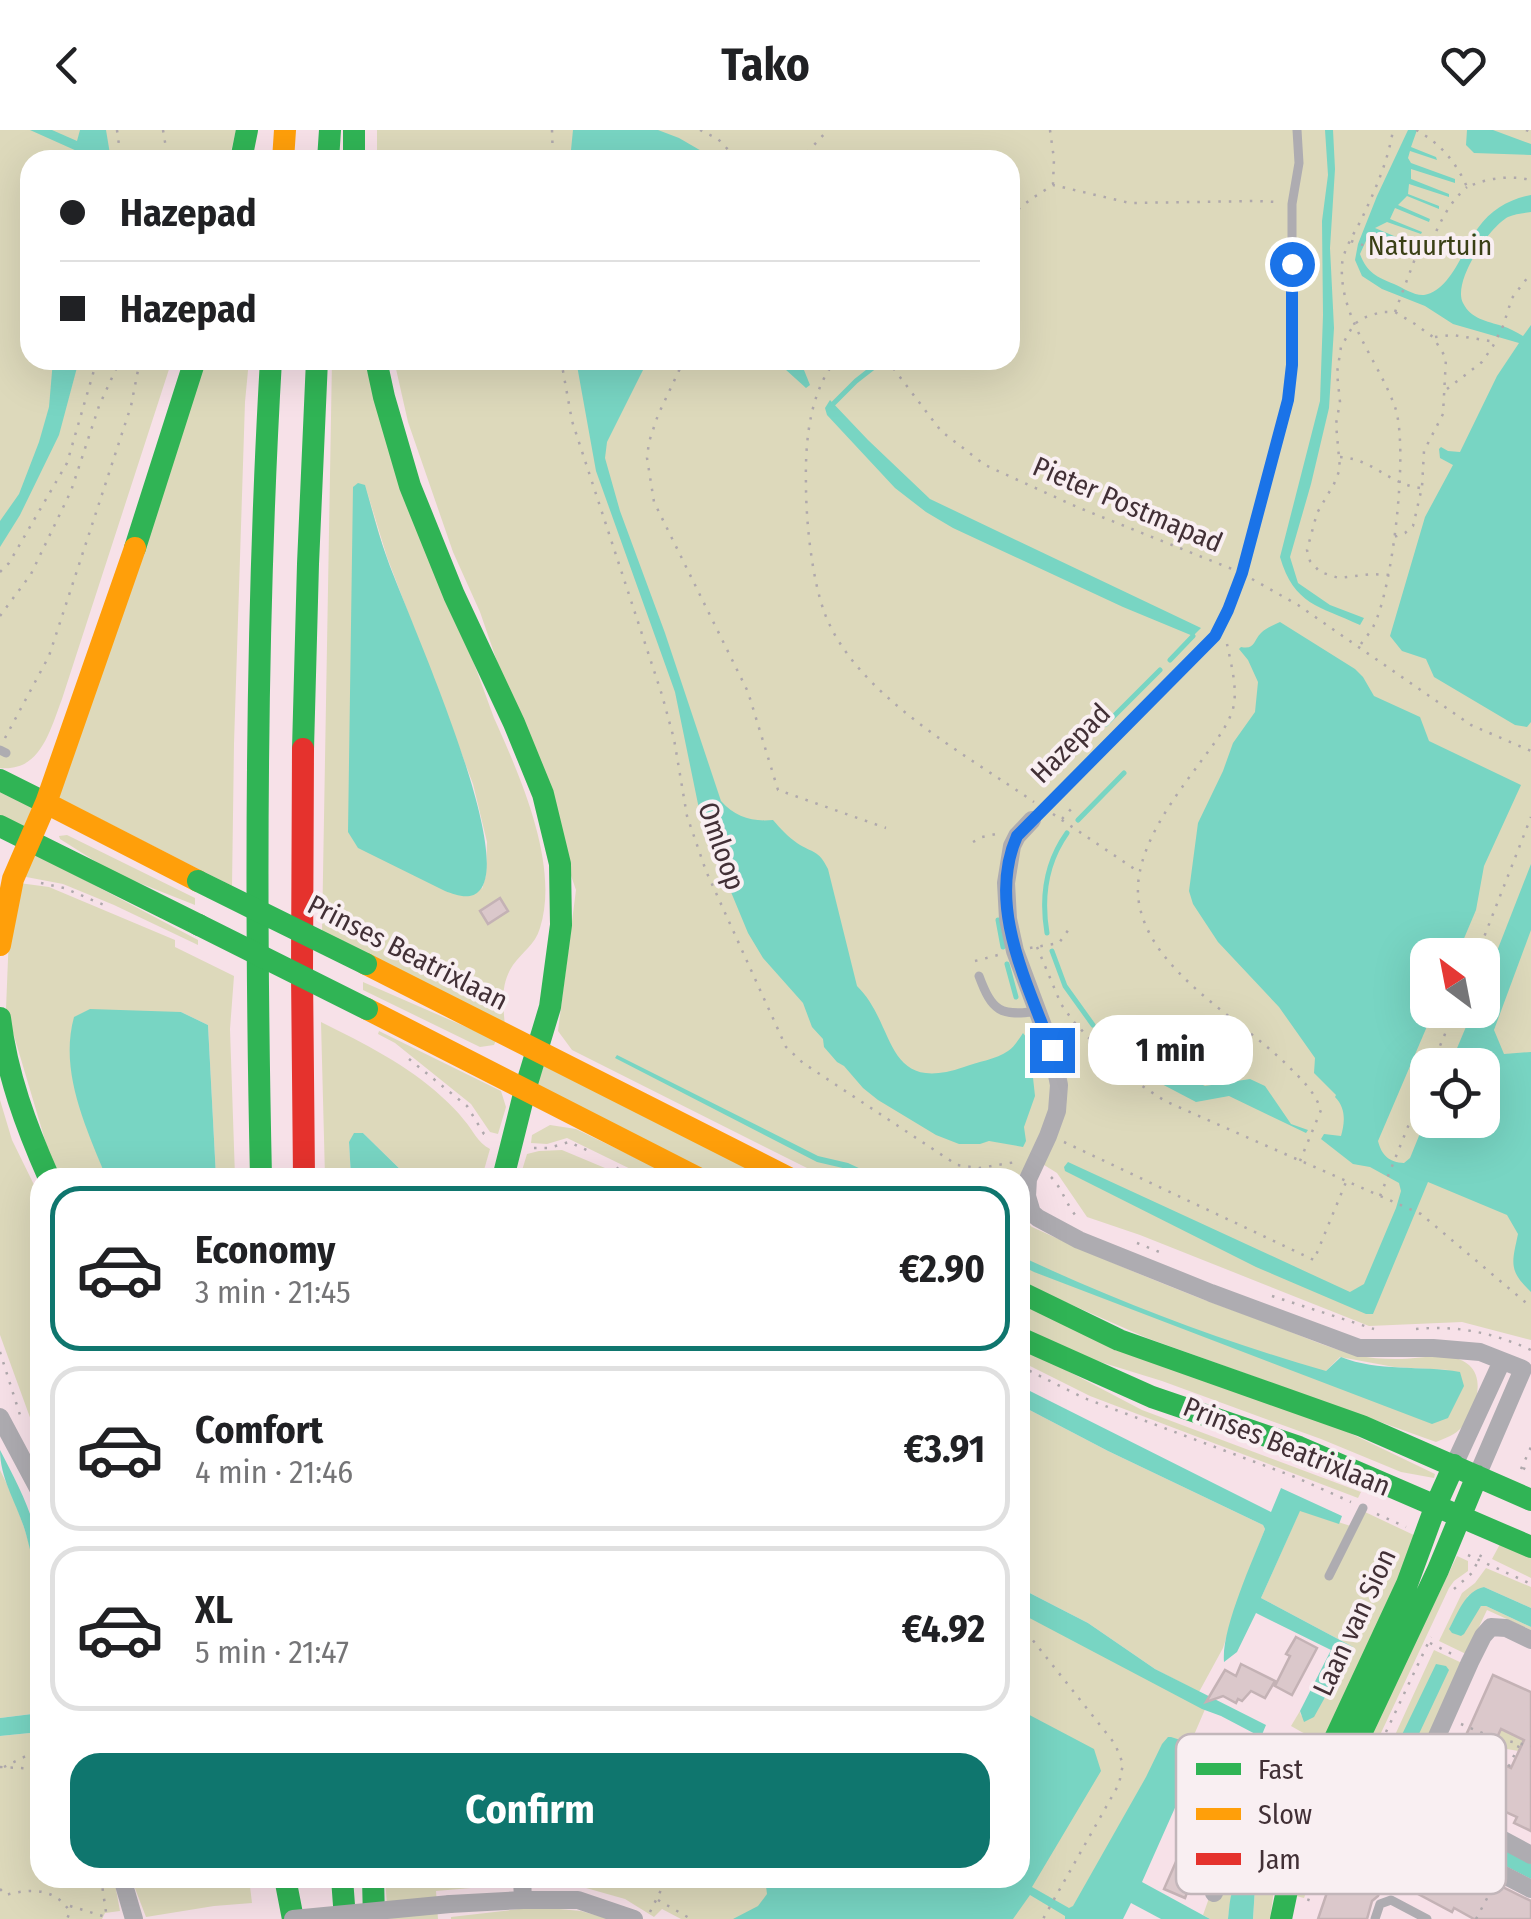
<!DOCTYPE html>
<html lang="en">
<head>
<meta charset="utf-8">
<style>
  body { margin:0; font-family:"Fira Sans Condensed",sans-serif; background:#f6f6f6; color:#202124; height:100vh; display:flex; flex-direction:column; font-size:38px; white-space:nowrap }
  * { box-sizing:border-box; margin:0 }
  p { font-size:32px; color:#757577 }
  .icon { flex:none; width:55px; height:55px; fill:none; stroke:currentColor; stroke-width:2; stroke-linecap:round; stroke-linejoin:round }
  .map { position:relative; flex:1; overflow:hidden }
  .side { position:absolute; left:30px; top:1038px; width:1000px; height:720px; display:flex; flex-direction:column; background:#fff; border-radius:30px; box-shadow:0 10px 40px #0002 }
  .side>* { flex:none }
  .guide { position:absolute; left:20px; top:20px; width:1000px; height:220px; border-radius:30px; box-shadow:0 10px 40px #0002; display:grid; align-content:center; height:220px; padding:0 40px; background:#fff }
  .needle { width:65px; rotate:328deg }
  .tools { position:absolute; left:1410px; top:808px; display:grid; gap:20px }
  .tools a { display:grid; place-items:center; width:90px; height:90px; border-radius:20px; background:#fff; box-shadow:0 10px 40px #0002; font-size:50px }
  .end { position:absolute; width:45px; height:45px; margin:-22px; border:12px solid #1a73e8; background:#fff; box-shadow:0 0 0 5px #fff }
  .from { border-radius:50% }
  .bubble { position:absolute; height:70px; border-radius:30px; background:#fff; box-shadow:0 10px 40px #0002; font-size:32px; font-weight:700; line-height:70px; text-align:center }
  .guide b { display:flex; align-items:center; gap:35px; height:95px; font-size:38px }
  .guide b+b { border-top:2px solid #e0e0e0 }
  .guide i { width:25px; height:25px; background:#202124 }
  ul { padding:18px 0 0; list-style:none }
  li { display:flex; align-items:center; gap:30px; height:165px; margin:0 20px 15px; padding:0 20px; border:5px solid #e0e0e0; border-radius:30px }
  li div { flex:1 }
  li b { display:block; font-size:38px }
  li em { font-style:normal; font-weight:700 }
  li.on { border-color:#0f766e }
  li>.icon { width:90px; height:90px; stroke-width:1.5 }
  .action { display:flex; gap:20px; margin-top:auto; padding:20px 40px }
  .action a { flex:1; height:115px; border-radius:30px; background:#0f766e; color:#fff; font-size:40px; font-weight:700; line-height:115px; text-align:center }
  header { display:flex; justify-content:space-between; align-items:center; height:130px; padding:0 40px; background:#fff; font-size:45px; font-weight:700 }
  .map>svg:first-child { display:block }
</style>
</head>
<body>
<header><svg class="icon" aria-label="back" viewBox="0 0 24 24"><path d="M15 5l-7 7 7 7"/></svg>Tako<svg class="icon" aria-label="heart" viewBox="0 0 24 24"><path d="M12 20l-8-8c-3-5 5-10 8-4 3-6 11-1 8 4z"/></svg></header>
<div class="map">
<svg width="1531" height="1789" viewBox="0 0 1531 1789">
  <rect width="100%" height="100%" fill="#f7e1e8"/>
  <path fill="#ddd9bb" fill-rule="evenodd" d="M0 0H236L229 30H30V230H172L62 569C50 600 41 642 0 638Z
    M377 0H1531V1210L1462 1192 1369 1196 1140 1105 1087 1087 1057 1043 1036 1030 1017 1047H825L572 920 558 901 576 760 480 482 453 422 408 292 394 230H1010V30H377ZM1428 825H1482V880H1428ZM1428 935H1482V990H1428Z
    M203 230H249L245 272 234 614 232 756 55 666Z
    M332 230H363L494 588C520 646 560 735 540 798 535 815 522 822 513 835 500 854 503 875 505 896L322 802ZM365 355 387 427 473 654 487 712 486 745 482 759Z
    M0 661 39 680 31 701 0 685Z
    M67 705 195 768V775L114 743 60 709 59 706Z
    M30 721 198 810V815L114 775 63 754 21 746Z
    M19 753 49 757 175 810V817L234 846 230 899 235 1047H216L208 895 181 882 86 995 106 1047H56L6 879 9 804Z
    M363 852 496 910 494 915 480 917 363 860Z
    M321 892C363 913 408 935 442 967 450 974 458 982 464 990 473 1000 477 1012 490 1019L482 1047H408L363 1003 349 1012 351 1047H325Z
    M379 901 501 961 506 977 498 1004 490 1002 471 974 395 913 378 904Z
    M541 933 771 1047H719L536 956Z
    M0 970 12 1010 40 1067V1315L0 1205Z
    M550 995 576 999 675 1047H647L567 1008 547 1014 531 1013 532 1005Z
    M562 1020 605 1038 600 1047H520L527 1024 539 1021Z
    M1020 1085 1032 1097C1110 1133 1190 1166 1271 1194 1299 1205 1328 1218 1357 1225 1369 1228 1382 1229 1395 1229 1416 1230 1451 1219 1469 1235 1486 1250 1475 1282 1462 1297 1455 1305 1446 1308 1436 1312L1147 1208 1020 1152ZM1340 1227 1394 1237 1449 1240 1326 1241Z
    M1020 1172 1331 1294 1435 1344 1434 1348 1401 1342 1321 1309 1162 1251 1068 1222 1020 1198Z
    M1020 1216 1142 1280 1361 1362 1358 1368 1090 1266 1020 1231Z
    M1020 1275 1108 1321 1263 1395 1265 1399 1243 1456 1223 1518 1199 1562 1155 1539 1088 1493 1020 1458Z
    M0 1340C20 1379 34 1422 40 1466 44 1501 40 1548 40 1583L0 1588Z
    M1300 1380 1357 1398 1365 1382 1418 1407 1326 1607C1313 1610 1302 1602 1291 1596L1300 1581 1301 1586 1353 1517 1261 1468Z
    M1500 1414 1531 1428V1448L1492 1429Z
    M1457 1426 1468 1431V1441L1454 1451 1449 1458 1373 1620 1367 1624 1366 1614Z
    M1486 1438 1531 1457V1478L1484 1457 1468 1466 1449 1499 1477 1481 1481 1476H1486L1531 1497V1500L1487 1480 1466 1524 1439 1511 1462 1463 1475 1453Z
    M1020 1469 1206 1577 1115 1789H681L662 1779 654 1787 625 1769 586 1758 526 1748H1020Z
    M1434 1520 1462 1533 1420 1624 1414 1632 1405 1639 1384 1629Z
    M1472 1591 1531 1610V1623L1489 1616 1465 1604Z
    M40 1602V1748H114L120 1781 105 1783 102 1789H0V1606Z
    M1337 1664 1347 1669 1330 1701 1304 1768 1296 1766 1309 1727Z
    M1243 1739 1267 1744 1275 1752 1270 1789H1253L1255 1757 1232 1760 1228 1789H1210L1203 1785 1214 1754 1225 1759C1228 1748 1230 1739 1243 1739Z
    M131 1748H249L252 1773 214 1776 146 1787Z
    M385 1748H506V1755L436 1761 438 1789H388Z
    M537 1777 581 1781 609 1789H451V1787Z"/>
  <path fill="#78d5c3" d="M30 0H52L77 11 80 0H106L111 30H90L88 26Z
    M573 0H658L679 8 717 30H570Z
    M1325 0H1333L1335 39 1330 118 1334 198 1329 278 1311 354 1290 427 1298 453 1330 475 1364 488 1360 495C1319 476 1294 475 1280 427L1320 271 1323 185 1322 91 1328 45Z
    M1408 0H1417L1411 17 1436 27 1437 30 1410 21 1408 28 1411 33 1455 49V53L1411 39V49L1449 64V67L1409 54 1408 64 1439 76V79L1407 66 1398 75 1430 89 1429 92 1395 78 1390 89 1422 102 1421 104 1387 92 1375 98 1413 114 1411 116 1370 102 1360 124C1367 143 1377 147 1394 154 1403 158 1415 166 1424 165 1451 161 1464 117 1478 98 1491 80 1509 69 1531 65V82C1523 83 1515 84 1508 87 1489 97 1452 152 1463 173 1471 189 1487 191 1502 196 1509 198 1516 202 1523 206L1531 195V592L1527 597 1515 595 1434 547 1426 529 1402 521 1390 506 1425 387 1453 335 1440 328 1439 319 1441 317 1448 321 1460 322 1497 246 1519 213 1453 194 1425 176 1382 159 1362 146 1355 130 1358 114 1377 66Z
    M1467 0H1493L1531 14V25L1474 23 1466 15Z
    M53 230H79L59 305 20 385 0 417V391L19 364 39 312 49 277Z
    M576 230H648L607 312 605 328 620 381 665 503 721 671C735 687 752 692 773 690 780 698 788 707 797 713 814 724 818 719 828 739L857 856C897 895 883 965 964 937 977 932 997 929 1008 921 1014 917 1019 909 1023 903L1029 911 1035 966 1024 997 1026 1011 1023 1017 989 1011 980 1014H959L936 1005 878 970 863 958 844 936 837 932 824 917 823 909 812 897 803 873 763 828 748 803 709 709 698 674 675 562 596 341Z
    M775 230H800L810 255 806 258Z
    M830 270 868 310 930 369 1201 498 1193 506 1123 477 953 398 926 382 895 358 827 285 825 278Z
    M358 353 365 355C372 379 378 404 387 428 405 480 515 720 480 760 471 771 456 765 445 761L358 718 348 702 353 357Z
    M1280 492 1355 539 1363 547 1374 566 1420 587 1429 611 1521 655 1484 736 1476 780 1457 825H1428V880H1434L1378 1011C1382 1026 1389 1032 1404 1033L1410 1028 1425 991 1430 993 1428 999 1435 1001 1439 990H1482V935H1450L1473 880H1482L1483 857 1531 734V800L1494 900 1504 924 1531 922V1162C1508 1140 1512 1133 1518 1104L1507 1085 1428 1052 1373 1184H1366L1256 1137 1065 1041 1064 1037 1068 1032 1350 1162 1364 1154 1396 1078 1401 1061 1399 1053 1370 1037 1353 1034 1321 1009 1324 1004 1341 1006C1345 992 1346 978 1335 967L1336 965 1314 943 1315 928 1279 877 1218 812 1193 774 1189 761 1198 693 1223 641 1233 613 1255 582 1258 552 1248 530 1239 519 1241 517C1255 520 1253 511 1261 503 1266 498 1274 495 1280 492Z
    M90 879 181 882 208 895 216 1047H106C86 997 59 942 74 887Z
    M1093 895 1122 915 1205 956 1250 949 1265 956 1291 994 1308 1000 1306 1003 1229 966 1196 972 1156 951 1129 931Z
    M617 925 818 1026 848 1033 878 1047H864L847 1039 817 1032 615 928Z
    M354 1003H363L408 1047H351L349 1012Z
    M1020 1126C1119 1172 1221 1211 1326 1241L1341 1227C1378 1242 1421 1235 1460 1242L1464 1256 1448 1288 1432 1294 1034 1142 1020 1135Z
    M1020 1256 1271 1382 1281 1358 1342 1386 1339 1394 1300 1381 1261 1468 1353 1517 1314 1587 1304 1592 1300 1581 1331 1520 1256 1483 1237 1522 1224 1532C1221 1500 1252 1432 1265 1399L1263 1395 1108 1321 1020 1275Z
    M0 1320C17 1353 37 1389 40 1427 41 1440 40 1455 40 1468 36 1447 32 1425 26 1404 18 1375 0 1350 0 1320Z
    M1484 1457 1531 1478V1497L1486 1476H1481L1464 1504 1461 1506 1452 1503 1449 1499C1458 1483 1465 1461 1484 1457Z
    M1020 1458 1088 1493 1155 1539 1266 1595 1261 1607 1221 1586 1202 1579 1020 1483Z
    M1436 1534 1446 1536 1449 1540 1410 1623 1400 1629 1395 1627 1396 1617Z
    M1020 1580 1094 1619 1101 1641 1032 1757 1069 1778 1073 1776 1146 1647 1162 1614 1168 1607H1171L1202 1617 1142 1752 1210 1789H1161L1131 1773 1123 1789H1065V1786L1030 1765 1013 1789H733L758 1776 767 1764 766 1756 774 1748H1020Z
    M40 1583V1602L0 1606V1588Z
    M1392 1662 1531 1734V1749L1385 1674Z
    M1242 1749 1250 1750 1255 1757 1253 1789H1228C1230 1776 1229 1756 1242 1749Z"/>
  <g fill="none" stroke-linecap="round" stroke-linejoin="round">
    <path stroke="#78d5c3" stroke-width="5" d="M833 274 856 251 879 233
      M1170 530 1193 506
      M1106 594 1160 540
      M1078 690 1124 643
      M998 790 1003 817
      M1047 803C1041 767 1045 734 1067 703
      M1052 821 1065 856 1093 895
      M1007 834 1016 867"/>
  </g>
  <path fill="#dbc8cb" stroke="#c4b2b5" stroke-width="2.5" fill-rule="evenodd" d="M500 768 508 781 488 794 480 781Z
    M1296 1507 1317 1518 1292 1565 1275 1556 1290 1526 1286 1524Z
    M1241 1534 1275 1551 1265 1568 1251 1561 1242 1571 1238 1569 1236 1573 1223 1566 1206 1572 1225 1540 1236 1546Z
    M1493 1545 1531 1562V1701L1514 1693 1517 1687 1473 1667 1470 1672 1442 1659ZM1501 1599 1524 1610 1511 1638 1488 1627Z
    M1226 1613 1249 1623 1246 1630 1250 1633 1238 1661 1233 1659 1222 1683 1225 1684 1193 1762 1188 1760 1185 1768 1164 1759 1186 1709 1184 1708 1193 1687 1190 1686 1200 1664 1203 1665Z
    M1360 1684 1382 1696 1381 1699 1412 1712 1531 1771V1789H1474L1454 1778 1452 1782 1386 1747 1378 1766 1372 1771 1367 1789H1318L1337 1733Z"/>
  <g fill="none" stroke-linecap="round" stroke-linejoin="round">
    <path stroke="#afa8ac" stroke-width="2.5" stroke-dasharray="2.5 8" stroke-linecap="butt" d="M117 0 121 30
      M163 0 168 30
      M552 0 553 30
      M700 0 718 9 738 30
      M1050 0 1054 29 1053 54
      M1416 0C1440 13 1456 32 1467 57 1488 48 1509 45 1531 50
      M1526 0 1531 2
      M800 30 828 0
      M1010 86 1031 69 1053 55 1130 73 1255 71 1276 72
      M1351 111 1398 127 1414 126
      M1395 182 1416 126 1428 121C1437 98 1448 73 1467 57
      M1435 207 1453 205 1496 212
      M561 230 572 291 662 565 674 609 687 686 706 741 786 917 803 933 957 1035 979 1038 1016 1032
      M684 230 658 285 649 312 647 328 654 372 748 562 778 660 886 698
      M836 230C809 263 805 313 806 355 806 392 812 450 825 484 856 565 965 624 1034 672
      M887 230 941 301 985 335 1077 377 1232 439
      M1447 259 1482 232 1493 216 1503 196 1512 168 1531 143
      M1340 327C1373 329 1387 353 1420 358
      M0 442 9 433 67 333 97 230
      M1389 445 1372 444 1339 448 1320 442 1310 431 1307 420 1317 383 1334 354 1340 339 1336 294 1340 272 1337 243 1341 217 1354 194 1366 187 1381 182H1395L1415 194 1433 207 1446 228 1443 284 1424 321 1422 357 1413 396 1405 403 1394 407
      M1252 449 1298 475 1471 595 1531 621
      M0 486 31 444 71 361 99 276 120 230
      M1227 514C1231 534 1239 562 1232 582 1225 601 1211 617 1199 634 1171 672 1128 728 1140 778 1155 844 1239 888 1285 933 1300 948 1314 960 1321 980L1300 1031
      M1361 514C1365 508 1371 502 1374 495 1393 457 1409 317 1395 277 1378 230 1339 187 1342 135 1343 119 1356 101 1363 86 1376 58 1388 31 1393 0
      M5 608 49 526 131 276 140 230
      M1053 684 1139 742
      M1062 689 1073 677
      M973 712 982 707 1001 703
      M41 753 64 758 104 775
      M1037 817 1061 874 1073 891 1121 942 1165 971 1421 1084 1531 1177
      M1030 818 1059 813 1069 799
      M1477 825 1531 687
      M975 831 998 825
      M409 929 467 976 484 1004 488 1006
      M1432 935 1455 880
      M1064 1012 1314 1130 1346 1052
      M534 1018H549L569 1012 593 1023
      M1051 1047C1062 1058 1066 1074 1076 1086
      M611 1048 619 1036
      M1380 1066 1428 947
      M1137 1113 1162 1123
      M1272 1166 1374 1199
      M1416 1199C1457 1195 1494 1203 1531 1220
      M0 1222 20 1285
      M1020 1236 1084 1268 1295 1347 1351 1372
      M1523 1338 1531 1342
      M1521 1339 1531 1317
      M1377 1384 1406 1397
      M1468 1425 1531 1454
      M1454 1459 1472 1443 1482 1423
      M1020 1494 1115 1614 1123 1634 1119 1654 1043 1789
      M1430 1513 1454 1525
      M1461 1594 1494 1608 1531 1616
      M1377 1621 1431 1507
      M0 1637 40 1639
      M4 1637 40 1619
      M1486 1684 1520 1613
      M101 1748 107 1789
      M0 1759 6 1765C30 1758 56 1758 70 1782L67 1789
      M658 1770 691 1789
      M1308 1771 1322 1731
      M70 1776 106 1787
      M650 1782 667 1748
      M1476 1789 1492 1759"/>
    <path stroke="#aeacb1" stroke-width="9" d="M0 620 6 623
      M1032 690 1215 505 1228 480 1242 443 1289 270 1292 235V74L1299 33 1297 0
      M979 846C992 881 1000 887 1038 881
      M1329 1446 1363 1378
      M1375 1789 1380 1774 1391 1770 1427 1789"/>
    <path stroke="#aeacb1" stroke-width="18" d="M1032 690 1017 706 1012 716 1006 753 1008 789 1015 821 1052 920 1059 955 1057 981 1048 1006 1028 1049 1027 1066 1032 1083 1038 1088 1079 1110 1211 1163 1359 1218H1433L1480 1222 1523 1239 1477 1346
      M0 1287 40 1362
      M1454 1335 1502 1231
      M1337 1624 1391 1649C1403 1650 1411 1646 1422 1640L1470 1532 1483 1506 1491 1497 1506 1498 1531 1510
      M1410 1647 1414 1657 1421 1666 1531 1725
      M1334 1657 1531 1759
      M1229 1724 1290 1746
      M122 1748 134 1789
      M522 1748 523 1770
      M1214 1763 1244 1676
      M450 1774 523 1770H578L634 1789"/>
    <path stroke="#30b455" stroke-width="22" d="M354 0V30
      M241 30 247 0
      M328 30 330 0
      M376 230 384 267 410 356 454 465 514 593 543 664 560 734 561 795 550 877 525 960 503 1048
      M135 418 195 230
      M303 619 308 434 317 230
      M0 650 46 673
      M0 696 30 711
      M30 711 199 795
      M0 888C7 945 26 996 49 1048
      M261 1048C255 776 255 502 271 230
      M1020 1162 1119 1210 1362 1296 1531 1370
      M1020 1208 1152 1267 1299 1317 1531 1417
      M1308 1716 1438 1440 1477 1346
      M285 1748 293 1789
      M342 1748 345 1789
      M373 1748 374 1789
      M1281 1789 1290 1746 1289 1722 1312 1658 1407 1454 1436 1375 1454 1335"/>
    <path stroke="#ff9f0a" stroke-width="22" d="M283 30 285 0
      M46 673 198 751
      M0 815 13 749 46 673 135 418
      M366 834 789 1048
      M367 879 698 1048"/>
    <path stroke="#e5322d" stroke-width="22" d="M303 619 302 843 304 1048"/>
    <path stroke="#aeacb1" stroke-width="18" d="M293 1789 450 1774"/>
    <path stroke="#30b455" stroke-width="22" d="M198 751 366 834
      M199 795 367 879"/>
  </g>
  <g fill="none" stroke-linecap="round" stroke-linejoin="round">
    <path stroke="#1a73e8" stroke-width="12" d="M1052 920C1028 854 986 776 1017 706L1215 506 1228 480 1242 443 1288 270 1292 235V134"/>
  </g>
  <g text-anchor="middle" stroke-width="8" stroke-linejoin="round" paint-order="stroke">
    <g font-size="28" fill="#3a4015" stroke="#f9eff2">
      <text x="1430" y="125">Natuurtuin</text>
    </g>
    <g font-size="28" fill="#423036" stroke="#f9eff2">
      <text transform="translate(1128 374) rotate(23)" y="10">Pieter Postmapad</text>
      <text transform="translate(1070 613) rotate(-45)" y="10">Hazepad</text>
      <text transform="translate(722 716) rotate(71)" y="10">Omloop</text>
      <text transform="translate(408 822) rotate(27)" y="10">Prinses Beatrixlaan</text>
      <text transform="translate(1287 1316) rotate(22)" y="10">Prinses Beatrixlaan</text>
      <text transform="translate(1354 1492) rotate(-65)" y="10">Laan van Sion</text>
    </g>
  </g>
  <rect x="1176" y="1604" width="330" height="160" rx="15" fill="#f9eff2" stroke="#c2b6ba" stroke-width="2.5"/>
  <rect x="1196" y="1633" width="45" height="12" fill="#30b455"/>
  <rect x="1196" y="1678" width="45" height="12" fill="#ff9f0a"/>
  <rect x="1196" y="1723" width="45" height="12" fill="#e5322d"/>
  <g font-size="28" fill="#423036">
    <text x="1258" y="1649">Fast</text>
    <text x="1258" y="1694">Slow</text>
    <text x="1258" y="1739">Jam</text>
  </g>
</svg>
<div class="tools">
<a><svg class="needle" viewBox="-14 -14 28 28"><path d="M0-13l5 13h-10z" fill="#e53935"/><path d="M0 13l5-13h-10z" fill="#757577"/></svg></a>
<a><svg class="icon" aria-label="locate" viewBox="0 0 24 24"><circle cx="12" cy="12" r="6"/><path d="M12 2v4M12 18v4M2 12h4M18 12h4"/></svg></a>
</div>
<i class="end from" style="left:1292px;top:134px"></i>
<i class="end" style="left:1052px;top:920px"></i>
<div class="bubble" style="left:1088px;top:885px;width:165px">1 min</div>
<div class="guide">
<b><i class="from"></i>Hazepad</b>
<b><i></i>Hazepad</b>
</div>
<section class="side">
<ul>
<li class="on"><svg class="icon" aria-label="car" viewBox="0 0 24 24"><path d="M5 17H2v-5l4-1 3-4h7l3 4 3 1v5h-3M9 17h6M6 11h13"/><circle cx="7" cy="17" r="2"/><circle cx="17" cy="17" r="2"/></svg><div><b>Economy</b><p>3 min · 21:45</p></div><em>€2.90</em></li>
<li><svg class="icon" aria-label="car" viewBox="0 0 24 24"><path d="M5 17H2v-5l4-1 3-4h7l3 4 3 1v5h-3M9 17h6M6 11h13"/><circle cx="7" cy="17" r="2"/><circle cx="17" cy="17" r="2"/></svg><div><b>Comfort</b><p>4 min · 21:46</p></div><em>€3.91</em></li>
<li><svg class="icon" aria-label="car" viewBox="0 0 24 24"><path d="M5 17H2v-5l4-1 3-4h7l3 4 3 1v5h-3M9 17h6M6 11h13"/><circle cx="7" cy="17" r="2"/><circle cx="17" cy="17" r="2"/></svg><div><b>XL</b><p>5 min · 21:47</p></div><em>€4.92</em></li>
</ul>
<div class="action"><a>Confirm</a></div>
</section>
</div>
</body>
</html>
